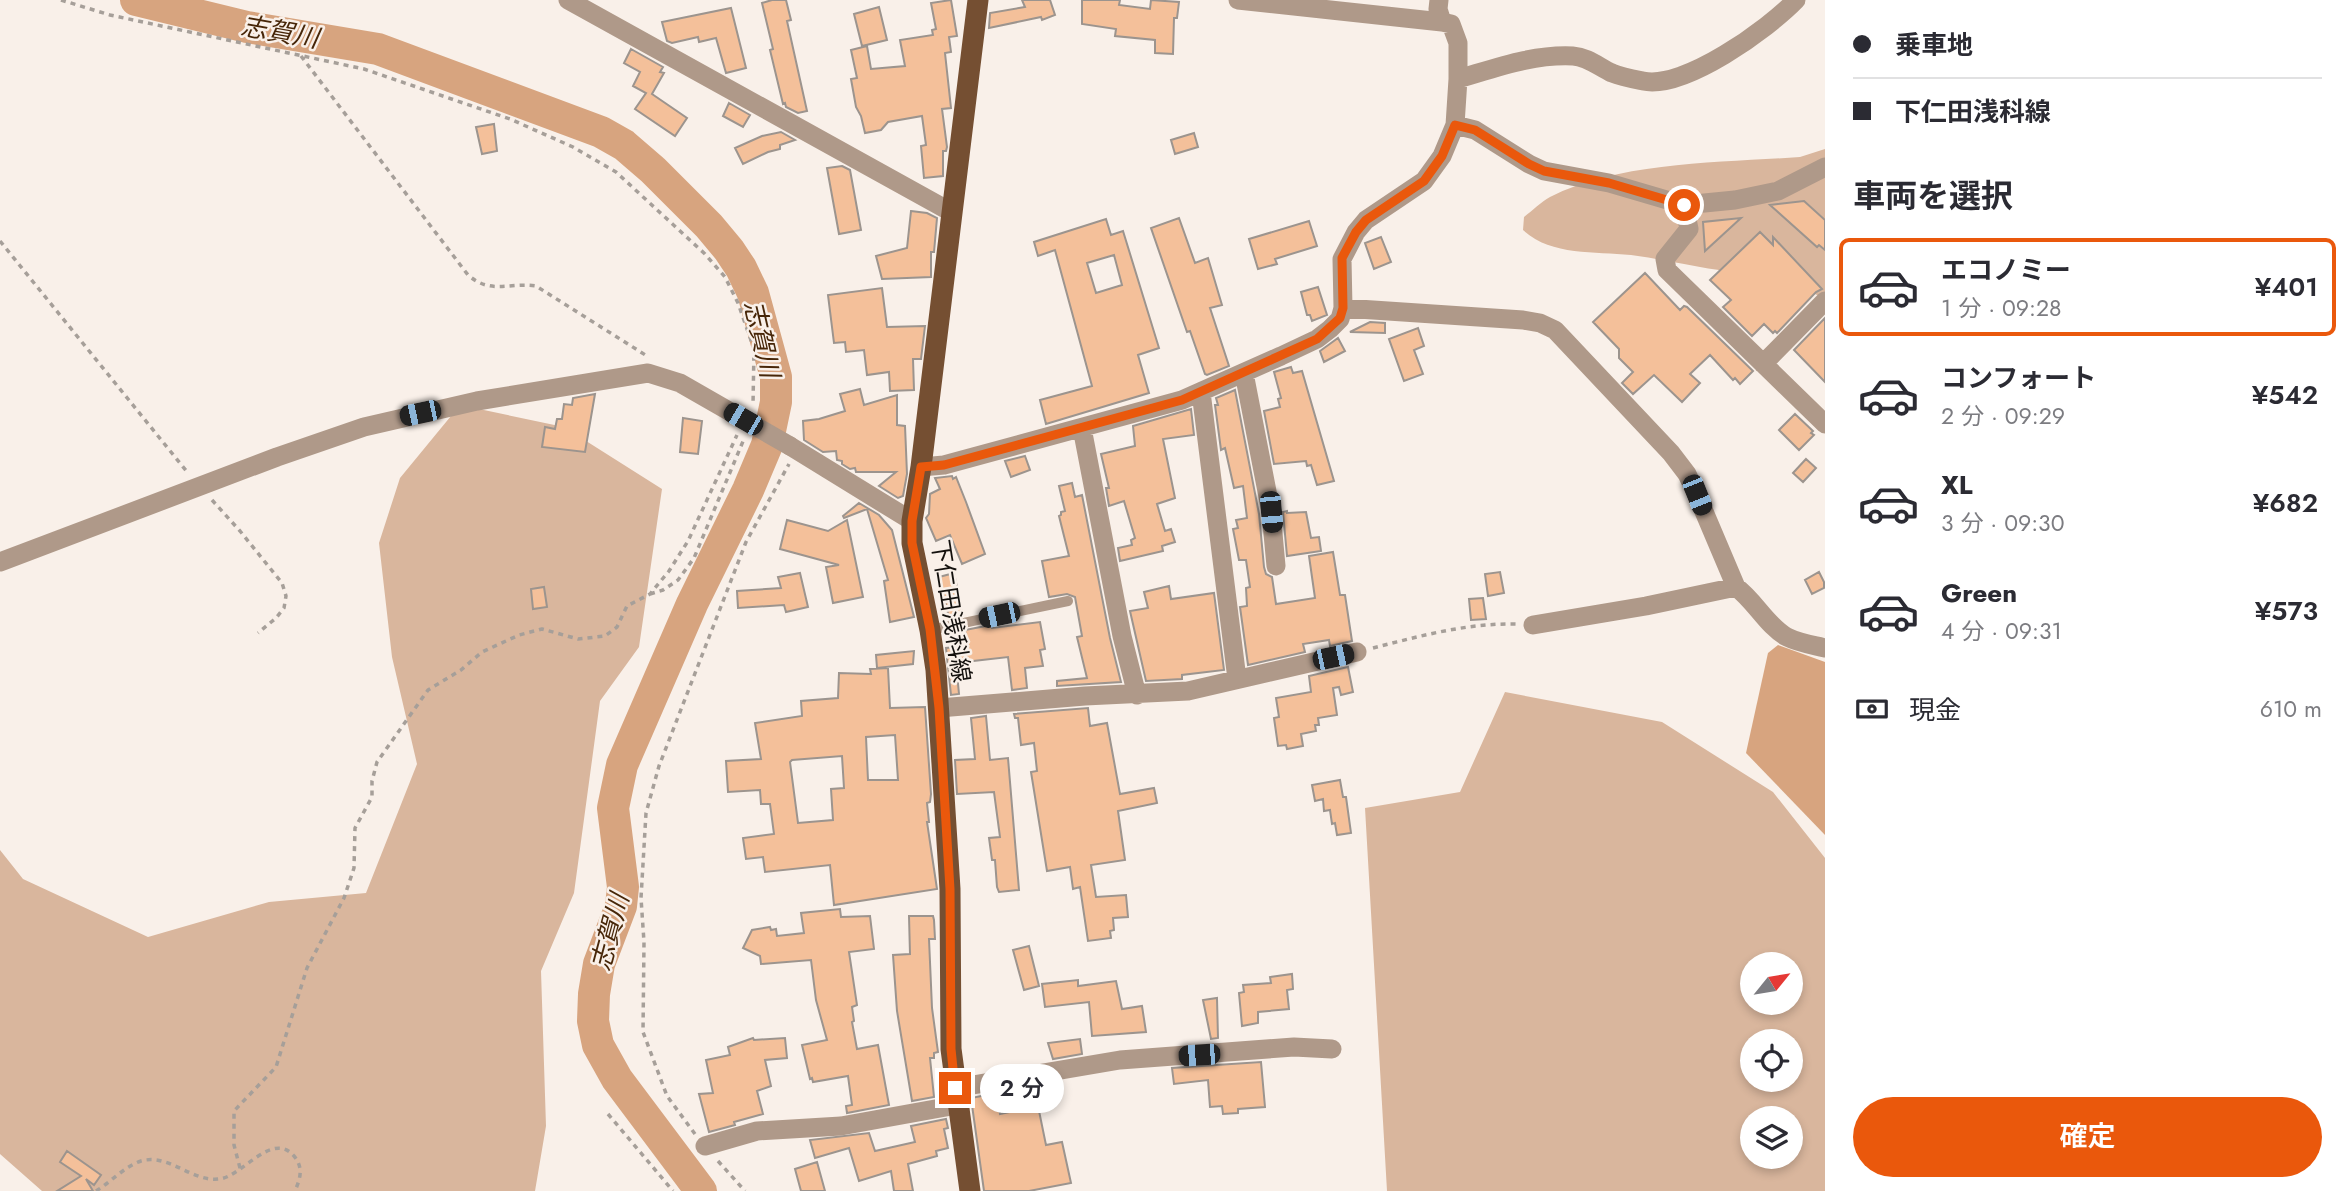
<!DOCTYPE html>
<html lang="ja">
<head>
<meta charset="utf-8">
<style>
  body { margin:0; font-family:Jost,"Noto Sans JP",sans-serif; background:#f7f7f7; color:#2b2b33; height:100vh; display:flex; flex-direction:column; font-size:26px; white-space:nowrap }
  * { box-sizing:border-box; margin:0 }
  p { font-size:23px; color:#7c7c81 }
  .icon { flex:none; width:38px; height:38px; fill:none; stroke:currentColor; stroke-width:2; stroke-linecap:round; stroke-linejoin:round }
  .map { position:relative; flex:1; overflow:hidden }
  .side { display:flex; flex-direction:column; background:#fff; width:525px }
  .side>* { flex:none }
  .hud { display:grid; align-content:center; height:154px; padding:0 28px; background:#fff }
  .needle { width:46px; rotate:60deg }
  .controls { position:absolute; left:1740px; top:952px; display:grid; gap:14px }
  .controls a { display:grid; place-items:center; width:63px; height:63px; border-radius:50%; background:#fff; box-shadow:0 4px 10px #0003; font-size:35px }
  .end { position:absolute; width:32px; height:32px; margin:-16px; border:9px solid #ea580c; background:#fff; box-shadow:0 0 0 4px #fff }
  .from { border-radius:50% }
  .bubble { position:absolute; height:49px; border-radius:24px; background:#fff; box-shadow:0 4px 10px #0003; font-size:23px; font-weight:600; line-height:49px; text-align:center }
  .car { position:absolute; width:21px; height:42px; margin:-21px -10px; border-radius:9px; box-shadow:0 0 5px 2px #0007; background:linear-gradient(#222 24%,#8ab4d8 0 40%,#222 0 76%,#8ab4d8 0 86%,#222 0) }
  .hud b { display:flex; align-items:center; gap:24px; height:66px; font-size:26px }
  .hud b+b { border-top:2px solid #e1e1e2 }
  .hud i { width:18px; height:18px; background:#2b2b33 }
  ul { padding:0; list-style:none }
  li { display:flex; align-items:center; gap:21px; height:98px; margin:0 14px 10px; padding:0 14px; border:4px solid transparent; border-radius:10px }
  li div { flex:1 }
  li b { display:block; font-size:26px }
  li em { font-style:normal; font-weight:600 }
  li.current { border-color:#ea580c }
  li>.icon { width:63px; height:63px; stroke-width:1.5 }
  h2 { padding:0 28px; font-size:32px; line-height:84px }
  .pay { display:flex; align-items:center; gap:18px; height:77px; padding:0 28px; font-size:26px }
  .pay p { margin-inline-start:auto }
  .cta { display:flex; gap:14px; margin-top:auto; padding:14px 28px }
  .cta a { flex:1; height:80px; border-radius:42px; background:#ea580c; color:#fff; font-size:28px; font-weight:600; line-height:80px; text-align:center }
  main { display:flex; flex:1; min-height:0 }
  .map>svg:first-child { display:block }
</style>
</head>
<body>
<main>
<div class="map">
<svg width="1825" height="1191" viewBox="0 0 1825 1191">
  <rect width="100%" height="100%" fill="#f9f0e9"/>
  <path fill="#d9b69d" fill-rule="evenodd" d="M1825 149V300C1798 280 1734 273 1700 267 1677 263 1654 258 1631 255 1594 251 1551 256 1523 230L1524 217C1533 210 1541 202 1550 197 1622 161 1721 163 1800 157Z
    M460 405 564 427 662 489 639 647 600 701 574 893 541 971 546 1126 535 1191H42L0 1154V850L23 879 148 937 269 902 366 893 417 764 392 657 379 543 400 478Z
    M1505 692 1662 722 1773 792 1825 858V1191H1387L1365 808 1460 792ZM1790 964V1003H1752V964ZM1790 1041V1080H1752V1041ZM1790 1118V1157H1752V1118Z"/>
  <path fill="#d7a47f" d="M1778 645 1825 662V835L1746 753 1768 653Z"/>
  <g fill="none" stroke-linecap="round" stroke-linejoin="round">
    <path stroke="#d7a47f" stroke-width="32" d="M136 0 247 27 378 49 601 132 624 145 653 170 709 226 729 250 741 268 753 293 776 377V402L767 445 748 490 692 604 622 765 613 808 623 887 621 906 599 964 594 994 593 1021 598 1045 617 1079 701 1191"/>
  </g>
  <path fill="#f4c09a" stroke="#9c948e" stroke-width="2" fill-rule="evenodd" d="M772 0H786L791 20 787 21 807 111 798 113 786 107 785 103 783 104 770 50 773 49 762 3Z
    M951 0 957 36 949 37 951 52 945 53 951 108 942 109 947 147 946 151H943V176L924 178 921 146 926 145 922 116 888 122 881 130 865 133 861 116 856 107 851 79 857 78 851 50 867 46 871 69 905 66 900 40 933 35 932 30 936 29 931 3Z
    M1022 0H1050L1055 15 1042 20 1041 17 989 28 990 13 1025 7Z
    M1082 0H1120L1119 5 1150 9 1151 0 1179 2 1177 18H1174L1173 54 1155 53V40L1115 36 1116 29 1082 24Z
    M879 7 887 40 862 46 854 14Z
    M731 8 746 68 726 73 716 38 699 42 698 37 672 43 667 41 662 22Z
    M631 49 663 67 660 72 664 73 652 94 687 118 675 136 635 109 646 93 633 86 640 72 624 63Z
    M729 103 750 115 743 127 723 116Z
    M494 124 497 151 482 154 476 127Z
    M781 132 795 140 780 145V149L768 152 743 164 735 148 762 136Z
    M1194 133 1198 147 1175 154 1171 140Z
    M842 166 850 170 861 230 839 234 827 168Z
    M1804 201 1825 220V250L1819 245 1817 247 1770 205Z
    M911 211 927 213 937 218 934 252H931V277L882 279 876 256 907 248Z
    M1179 218 1195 263 1208 258 1222 305 1210 308 1229 366 1207 375 1205 374 1190 331 1187 332 1151 228Z
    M1741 218 1705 251 1703 222Z
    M1106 219 1111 235 1123 231 1159 348 1138 355 1149 393 1046 424 1040 400 1092 386 1055 250 1038 256 1034 242ZM1114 255 1122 285 1096 293 1087 263Z
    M1309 221 1317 246 1275 259 1277 264 1258 269 1249 239Z
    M1760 232 1773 245V237L1822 289 1816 292 1777 333 1775 331 1773 333 1764 324 1752 336 1723 307 1731 300 1710 280Z
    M1381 237 1391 262 1374 269 1365 243Z
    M1645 273 1680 310 1684 306 1687 307 1753 371 1740 384 1735 378 1733 380 1710 355 1690 374 1700 383 1682 402 1654 375 1633 394 1622 383 1633 372 1619 358V349L1593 322Z
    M1318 287 1327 315 1312 321 1310 315H1307L1301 292Z
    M882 288 887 327 925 326 921 359H913L914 390 890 391 889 372 867 375 864 350 846 352 845 342 834 343 828 295Z
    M1825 318V382L1794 350Z
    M1370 322 1385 323V333L1350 332Z
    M1418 328 1424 346 1414 350 1423 374 1404 381 1389 339Z
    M1338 338 1345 351 1324 362 1320 351Z
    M1291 367 1293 373 1302 371 1334 481 1317 485 1311 465 1307 466 1306 461 1274 464 1264 411 1280 407 1278 399 1281 398 1274 372Z
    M860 389 864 405 897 395V425L905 426 907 474 903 496 898 498 879 486 896 472H856L855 468 850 469 842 464V461L837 460 836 451 823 452 804 440 803 421 819 419 845 411 840 394Z
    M1235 390 1259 514 1264 567 1266 574 1272 577 1276 604 1315 598 1309 556 1333 552 1340 595H1345L1352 641 1330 646 1329 640 1303 644 1305 652 1248 665 1240 607 1247 606 1246 588 1250 587 1246 560H1239L1233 529 1238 528 1236 520 1247 518 1243 486 1234 488 1225 448 1221 450 1215 405H1218L1216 398Z
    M595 394 585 452 542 447 545 427 555 429 557 419H562L564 404 572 405 573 398Z
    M1191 409 1194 435 1163 439 1175 498 1157 504 1165 531 1171 529 1175 542 1162 546 1163 551 1120 561 1118 548 1132 545 1131 540 1135 538 1124 501 1109 506 1106 488H1109L1101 454 1135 446 1133 426Z
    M1795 414 1813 431 1811 433 1814 435 1799 450 1779 430Z
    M683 418 702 421 698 454 680 452Z
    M1025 456 1030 470 1011 477 1005 461Z
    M1806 459 1816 468 1803 482 1793 473Z
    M952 476 953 479 956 477 966 502 985 554 962 564 950 535 936 541 926 518 929 514 930 494 940 489 935 478Z
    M1072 483 1075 497 1082 495 1110 638 1121 682 1057 686V681L1087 678 1077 637 1082 636 1075 597 1067 594 1049 597 1042 561 1069 556 1059 516 1061 515V512L1065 511 1059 486Z
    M859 503 879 515 892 530 914 617 890 622 884 581 888 580 867 509 844 518 843 516Z
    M1287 511V513L1306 512 1311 538 1319 537 1321 551 1287 556 1283 512Z
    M787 520 828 531 847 520 863 597 833 603 826 567 839 565 780 549Z
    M1500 572 1504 593 1488 596 1485 574Z
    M1819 572 1824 582V588L1812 594 1805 580Z
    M800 573 808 607 786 612 784 605 738 608 737 591 781 588 778 577Z
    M954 573 963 615 949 618 939 577Z
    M1169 586 1171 599 1214 593 1224 670 1182 675V679L1146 681 1130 611 1148 608 1144 592Z
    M544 587 547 607 533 609 531 589Z
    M1483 598 1486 619 1471 620 1469 599Z
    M1040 622 1045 649 1040 650 1043 666 1025 668 1027 688 1012 690 1008 657 956 663 959 694 951 695 946 648 967 646 965 630 991 625 992 628Z
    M914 651 913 664 877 668 876 655Z
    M1348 667 1353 692 1341 695 1339 687 1333 688 1337 715 1318 718 1319 725H1315L1316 731 1301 734 1303 746 1287 749 1286 745 1278 746 1274 718 1279 717 1276 698 1311 692 1309 676Z
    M888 668 890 708 925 707 931 794 930 802 927 803 929 822H927L937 889 834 905 830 865 765 872 763 857 746 859 743 838 774 834 770 804H761L760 790 728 792 726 761 761 759 755 723 802 716 801 701 838 698 839 673 871 674 870 669ZM895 735 898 780H868L866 737ZM842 756 844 788 831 789 833 820 798 823 790 762 792 760Z
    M1088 708 1090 726 1107 723 1120 794 1154 788 1157 803 1118 811 1125 860 1091 865 1096 897 1126 895 1128 917 1113 918 1114 930 1110 931 1111 938 1088 941 1080 887 1073 889 1070 867 1047 871 1031 772 1037 771 1034 743 1021 745 1018 718H1015L1014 714Z
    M986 716 990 760 1008 758 1019 890 999 892 997 887 995 860H992L989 838 1000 837 994 792 957 794 955 760 975 759 971 718Z
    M1340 780 1343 797H1346L1351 833 1337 835 1335 823 1332 824 1330 810 1324 811 1323 799 1315 801 1312 785Z
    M840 909 841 917 870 916 874 949 849 952 857 1005 852 1007 854 1021 852 1022 857 1049 878 1045 889 1105 847 1113 846 1106 852 1105 848 1076 813 1082 812 1078 810 1079 802 1045 827 1040 816 1000 811 960 761 964 760 956 743 948 752 930 770 927 771 930 776 929 777 936 804 933 801 913Z
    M909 916H933L934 920 935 939H929L932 1008 938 1052 934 1053V1058H930L934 1097 912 1101 897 1011 893 955 910 954Z
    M1029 946 1039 986 1024 990 1013 950Z
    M1292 974 1293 989 1287 990 1289 1009 1258 1012V1023L1242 1026 1239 993 1244 992 1243 985 1271 983 1270 977Z
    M1078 980V986L1116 981 1122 1009 1142 1006 1146 1032 1092 1036 1089 1002 1045 1007 1042 984Z
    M1217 998 1218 1038 1211 1039 1203 1000Z
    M753 1038 754 1040 785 1038 787 1058 765 1060 771 1086 757 1091 763 1114 734 1122 735 1125 709 1132 699 1094 713 1093 706 1060 730 1055 728 1047Z
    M1080 1039 1082 1054 1053 1059 1048 1043Z
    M1261 1062 1265 1107 1238 1109V1113L1223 1114 1222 1106 1210 1107 1208 1080 1174 1084 1172 1068Z
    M997 1093 1000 1114 1038 1106 1046 1145 1062 1142 1071 1183 1029 1191H984L971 1098Z
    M946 1119 948 1128 944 1129 948 1148 936 1151 937 1156 908 1164 913 1191H894L891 1171 859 1181 849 1148 815 1158 810 1140 869 1133 875 1151 915 1142 911 1126Z
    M67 1151 101 1175 94 1185 86 1179 93 1191H57L81 1176 60 1162Z
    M817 1162 825 1191H801L795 1169Z"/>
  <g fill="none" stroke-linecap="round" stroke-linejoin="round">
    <path stroke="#a69f99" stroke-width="3.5" stroke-dasharray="5 5" stroke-linecap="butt" d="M61 0 110 15 364 69 510 119 573 147 616 172 705 254 725 277 738 303 754 349 753 405
      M301 56 468 275C491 295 509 282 536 286L647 356
      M0 241 188 473
      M212 500 240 531 282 583 286 596 284 608 276 618 258 633
      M650 594 663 590 678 580 694 558 744 439
      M1373 648C1420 636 1467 623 1516 624
      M608 1114 673 1191
      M695 1134 667 1096 643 1032 644 942 641 898 646 813 659 766 746 542 789 464
      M718 1161 745 1191
      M240 1168 234 1145V1111L276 1067 307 968 344 898 354 868 355 828 372 797V781L377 762 428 690 461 670 482 652 519 635 542 629 578 639 605 636 617 627 627 606 650 594 669 571 688 541 737 435
      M96 1191C111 1182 125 1166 141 1161 169 1153 191 1182 219 1179 242 1177 272 1130 294 1156 304 1168 300 1179 295 1191"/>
    <path stroke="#af9989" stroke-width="10" d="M930 630 1068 601"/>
    <path stroke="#af9989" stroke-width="19" d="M568 0 951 212
      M1439 0 1438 9 1442 22
      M1458 79C1496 68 1533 54 1573 56 1588 57 1599 67 1612 73 1622 77 1633 79 1643 81 1684 90 1768 29 1796 0
      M1455 125 1475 130 1529 164 1544 171 1609 183 1684 205
      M1825 167 1778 191 1735 200 1684 205 1689 229 1665 259 1667 270 1825 424
      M1343 308 1523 320 1540 323 1555 330 1671 453 1687 474 1697 495 1736 587C1755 601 1767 626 1787 637 1799 643 1813 645 1825 648
      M1763 364 1825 301
      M1244 373 1271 512 1276 566
      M1201 392 1237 679
      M1082 428 1122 636 1137 695
      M790 446 912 521
      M921 467 944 465 1182 400 1281 356 1317 339 1330 329 1340 319 1343 308 1342 259 1356 232 1366 220 1424 181 1442 156 1455 125 1458 79V43L1451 24 1442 22 1238 0
      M0 562 277 457 364 427 477 401 648 373 680 383 748 422
      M1533 625 1646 606 1736 587
      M939 708 1085 696 1188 691 1357 652
      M955 1088 1120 1060 1294 1047 1332 1049
      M705 1146 757 1131 841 1126 957 1105"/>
    <path stroke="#754f32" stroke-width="21" d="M970 1191 951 1049 950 889 936 670 930 630 912 543V521L921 467 978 0"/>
    <path stroke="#af9989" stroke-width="19" d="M748 422 790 446"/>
  </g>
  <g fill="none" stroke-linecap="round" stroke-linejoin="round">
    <path stroke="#ea580c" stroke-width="9" d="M955 1088 951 1049 950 889 939 708 930 629 912 543V521L921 467 944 465 1182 400 1317 339 1340 318 1343 308 1342 258 1356 232 1366 220 1424 181 1442 156 1455 125 1475 130 1529 164 1544 171 1609 183 1684 205"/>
  </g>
  <g text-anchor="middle" stroke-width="5" stroke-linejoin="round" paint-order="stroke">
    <g font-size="24" fill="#14110e" stroke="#f9f0e9">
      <text transform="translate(951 611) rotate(81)" y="8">下仁田浅科線</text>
    </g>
    <g font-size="26" font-style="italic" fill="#472608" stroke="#f9f0e9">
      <text transform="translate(280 32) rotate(10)" y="9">志賀川</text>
      <text transform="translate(762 339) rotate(77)" y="9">志賀川</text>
      <text transform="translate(610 932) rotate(-75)" y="9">志賀川</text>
    </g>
  </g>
</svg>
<div class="controls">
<a><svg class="needle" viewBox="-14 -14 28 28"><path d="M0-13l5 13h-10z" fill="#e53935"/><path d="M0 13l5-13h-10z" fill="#7c7c81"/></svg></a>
<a><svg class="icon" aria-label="locate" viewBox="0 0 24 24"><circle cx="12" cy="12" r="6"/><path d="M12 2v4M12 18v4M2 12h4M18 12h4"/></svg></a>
<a><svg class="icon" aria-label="layers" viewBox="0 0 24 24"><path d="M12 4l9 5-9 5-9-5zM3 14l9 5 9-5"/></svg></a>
</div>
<i class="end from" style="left:1684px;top:205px"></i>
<i class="end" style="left:955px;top:1088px"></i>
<div class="bubble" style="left:980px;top:1064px;width:84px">2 分</div>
<i class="car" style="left:420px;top:413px;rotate:258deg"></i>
<i class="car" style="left:743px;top:419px;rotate:300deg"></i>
<i class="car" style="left:1697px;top:495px;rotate:158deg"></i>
<i class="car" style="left:1271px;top:512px;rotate:175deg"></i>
<i class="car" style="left:999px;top:615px;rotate:258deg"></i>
<i class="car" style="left:1333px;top:657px;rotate:78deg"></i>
<i class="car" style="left:1199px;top:1055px;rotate:266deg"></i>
</div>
<section class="side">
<div class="hud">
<b><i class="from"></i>乗車地</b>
<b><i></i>下仁田浅科線</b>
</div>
<h2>車両を選択</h2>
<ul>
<li class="current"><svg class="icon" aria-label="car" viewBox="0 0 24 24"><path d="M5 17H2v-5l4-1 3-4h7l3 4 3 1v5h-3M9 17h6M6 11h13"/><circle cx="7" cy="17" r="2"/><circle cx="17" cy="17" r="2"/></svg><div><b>エコノミー</b><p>1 分 · 09:28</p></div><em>¥401</em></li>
<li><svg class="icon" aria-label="car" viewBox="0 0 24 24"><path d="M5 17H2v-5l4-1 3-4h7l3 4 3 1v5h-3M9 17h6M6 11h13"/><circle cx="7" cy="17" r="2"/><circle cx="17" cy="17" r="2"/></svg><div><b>コンフォート</b><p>2 分 · 09:29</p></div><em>¥542</em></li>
<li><svg class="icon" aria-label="car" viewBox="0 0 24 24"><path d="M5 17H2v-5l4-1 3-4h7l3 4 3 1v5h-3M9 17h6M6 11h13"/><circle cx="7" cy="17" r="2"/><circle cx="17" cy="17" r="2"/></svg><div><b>XL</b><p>3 分 · 09:30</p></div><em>¥682</em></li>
<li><svg class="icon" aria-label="car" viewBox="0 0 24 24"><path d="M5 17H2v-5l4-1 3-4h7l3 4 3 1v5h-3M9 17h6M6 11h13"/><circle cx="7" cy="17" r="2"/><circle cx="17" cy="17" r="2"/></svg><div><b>Green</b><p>4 分 · 09:31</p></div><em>¥573</em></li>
</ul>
<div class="pay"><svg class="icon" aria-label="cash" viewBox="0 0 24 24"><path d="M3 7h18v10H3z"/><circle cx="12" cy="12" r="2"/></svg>現金<p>610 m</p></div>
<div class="cta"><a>確定</a></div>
</section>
</main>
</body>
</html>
